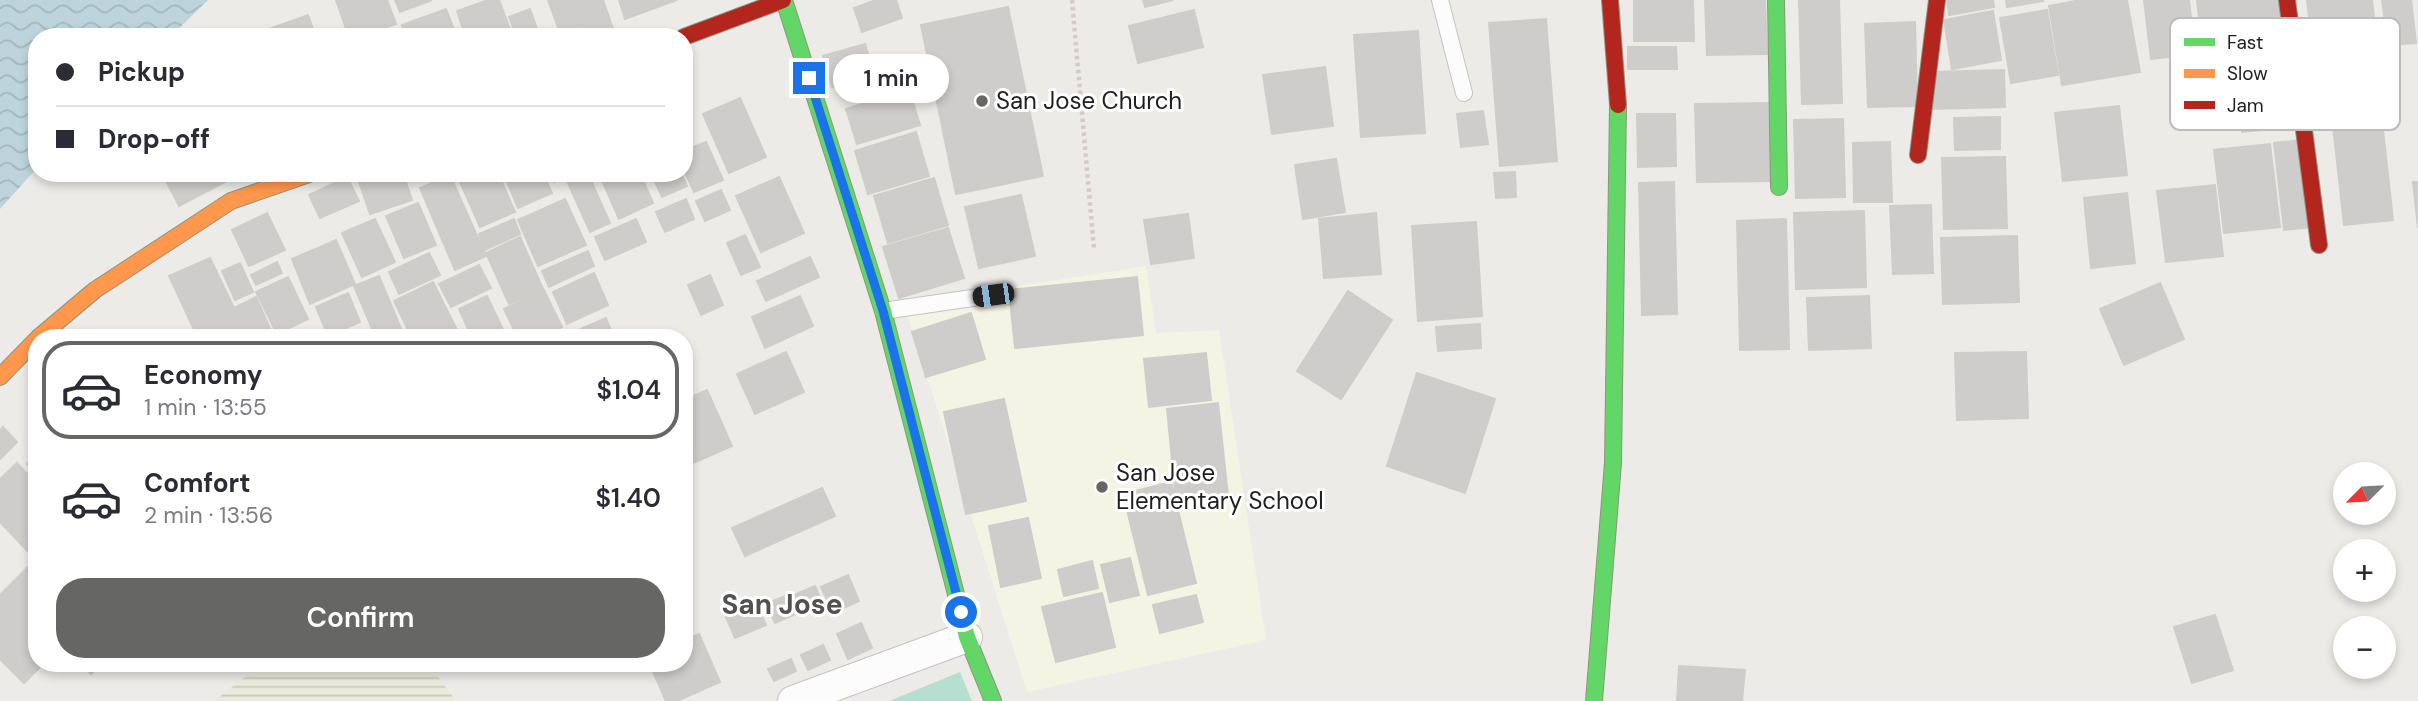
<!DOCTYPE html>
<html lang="en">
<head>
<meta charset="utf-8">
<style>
  body { margin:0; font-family:"DM Sans",sans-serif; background:#f7f7f7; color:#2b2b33; height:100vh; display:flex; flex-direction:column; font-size:26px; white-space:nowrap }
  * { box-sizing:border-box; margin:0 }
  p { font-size:23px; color:#7c7c81 }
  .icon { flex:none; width:38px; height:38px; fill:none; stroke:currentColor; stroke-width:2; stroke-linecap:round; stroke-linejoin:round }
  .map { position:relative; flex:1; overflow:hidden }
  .panel { position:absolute; left:28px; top:329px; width:665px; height:343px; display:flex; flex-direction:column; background:#fff; border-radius:28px; box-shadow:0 4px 10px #0003 }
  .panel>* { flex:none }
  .hud { position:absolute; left:28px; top:28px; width:665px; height:154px; border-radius:28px; box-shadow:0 4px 10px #0003; display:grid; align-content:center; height:154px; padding:0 28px; background:#fff }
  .needle { width:46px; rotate:246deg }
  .buttons { position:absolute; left:2333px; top:462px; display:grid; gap:14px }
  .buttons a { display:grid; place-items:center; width:63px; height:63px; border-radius:50%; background:#fff; box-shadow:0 4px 10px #0003; font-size:35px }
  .end { position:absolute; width:32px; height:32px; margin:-16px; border:9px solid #1a73e8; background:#fff; box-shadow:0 0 0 4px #fff }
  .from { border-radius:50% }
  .bubble { position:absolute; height:49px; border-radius:24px; background:#fff; box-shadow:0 4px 10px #0003; font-size:23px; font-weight:600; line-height:49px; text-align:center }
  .car { position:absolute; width:21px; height:42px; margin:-21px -10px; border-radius:9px; box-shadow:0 0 5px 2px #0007; background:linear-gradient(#222 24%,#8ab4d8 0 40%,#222 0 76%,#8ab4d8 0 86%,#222 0) }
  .hud b { display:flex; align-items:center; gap:24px; height:66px; font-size:26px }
  .hud b+b { border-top:2px solid #e1e1e2 }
  .hud i { width:18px; height:18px; background:#2b2b33 }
  ul { padding:12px 0 0; list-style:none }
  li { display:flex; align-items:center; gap:21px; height:98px; margin:0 14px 10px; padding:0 14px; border:4px solid transparent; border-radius:28px }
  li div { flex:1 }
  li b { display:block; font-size:26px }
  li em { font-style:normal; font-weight:600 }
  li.active { border-color:#666665 }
  li>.icon { width:63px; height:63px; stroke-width:1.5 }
  .cta { display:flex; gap:14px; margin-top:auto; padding:14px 28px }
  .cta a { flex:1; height:80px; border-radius:28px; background:#666665; color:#fff; font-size:28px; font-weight:600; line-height:80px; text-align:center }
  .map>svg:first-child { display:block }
</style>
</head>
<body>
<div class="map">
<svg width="2418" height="701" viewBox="0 0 2418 701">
  <defs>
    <pattern id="farmland-rules" width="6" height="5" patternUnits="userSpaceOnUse" patternTransform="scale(1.75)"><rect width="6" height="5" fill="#eaebdc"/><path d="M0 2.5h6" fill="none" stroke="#c8c9bc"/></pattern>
    <pattern id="water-waves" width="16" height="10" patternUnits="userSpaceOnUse" patternTransform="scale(1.75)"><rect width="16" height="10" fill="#bed4dc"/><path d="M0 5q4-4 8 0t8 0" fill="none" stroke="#a3b6bc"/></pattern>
  </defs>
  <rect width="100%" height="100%" fill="#ecebe8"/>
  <path fill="#f4f4e4" d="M1146 266 1156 333 1219 330 1266 640 1027 692 904 304Z"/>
  <path fill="url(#farmland-rules)" d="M263 663H428L456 701H214Z"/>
  <path fill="#b7dfd1" d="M960 672 972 701H889Z"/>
  <path fill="url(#water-waves)" d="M0 0H208L170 37H37V168L0 209Z"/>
  <path fill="#cfcdcb" stroke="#cfcdc9" stroke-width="2" d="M336 0H387L396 24 361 37H349Z
    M395 0H432L400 12Z
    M488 0H499L513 37H466L457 11Z
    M548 0H603L616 37H585L580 26 560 33Z
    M619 0H677L625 19Z
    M876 0H896L902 18 862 32 854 8Z
    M1143 0H1173L1145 7Z
    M1634 0H1693L1694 41H1634Z
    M1705 0H1765L1767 54 1707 55Z
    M1799 0H1839L1842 103 1802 104Z
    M1947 0H1993L1994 7 1949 15Z
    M2006 0H2042L2043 1 2007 7Z
    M2081 0H2127L2140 72 2062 85 2049 6Z
    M2144 0H2189L2195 54 2151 59Z
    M2197 0H2229L2235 51 2203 55Z
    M2231 0H2283L2288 45 2237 50Z
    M2307 0H2372L2379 66 2316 73Z
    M2382 0H2411L2416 43 2388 45Z
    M1008 7 1043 176 956 194 921 25Z
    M446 9 457 37H406L402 25Z
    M530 9 540 37H517L509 17Z
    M1194 10 1203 47 1138 63 1129 26Z
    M2047 10 2058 75 2011 83 2000 18Z
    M1993 11 2001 60 1952 69 1944 20Z
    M308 15 316 37H260L258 33Z
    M1546 19 1557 161 1500 166 1489 23Z
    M1915 22 1917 106 1868 107 1865 24Z
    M1418 31 1425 133 1361 137 1354 35Z
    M865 44 874 74 832 87 823 56Z
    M1628 47H1676L1677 69H1628Z
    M2272 57 2281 128 2242 132 2234 61Z
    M1325 67 1333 126 1272 134 1263 75Z
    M2004 70 2005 107 1931 109V72Z
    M909 90 920 125 857 144 846 109Z
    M740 98 766 157 729 173 703 114Z
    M1772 103 1774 181 1697 182 1695 104Z
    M2119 106 2127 175 2063 181 2055 113Z
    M1483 111 1488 144 1461 147 1457 114Z
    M1637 114H1675L1676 166 1638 167Z
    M2000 117V149L1955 150 1954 118Z
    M1843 119 1845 197 1796 198 1794 120Z
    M2382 121 2393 220 2344 225 2333 126Z
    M916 132 929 176 868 194 855 151Z
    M2301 140 2311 227 2284 230 2274 143Z
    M706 142 723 180 694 192 684 170V151Z
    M1890 142 1892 202H1854L1853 143Z
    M2270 144 2280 227 2224 233 2214 150Z
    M2005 157 2007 228 1944 229 1942 158Z
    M1336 159 1345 212 1303 219 1295 165Z
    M1515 172 1516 197 1496 198 1494 173Z
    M162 173H242L179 206Z
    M356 173H403L412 200 370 214Z
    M456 173H498L515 212 480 227Z
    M503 173H543L552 193 518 208Z
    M550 173H574L554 182Z
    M606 173H640L653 203 619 219 600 176Z
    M651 173H681L687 186 662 197Z
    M588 174 610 223 590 232 568 183Z
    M450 175 486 256 455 270 420 188Z
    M347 177 359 201 320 218 309 195Z
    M779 177 804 233 761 252 736 196Z
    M934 178 948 225 888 243 874 196Z
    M1674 182 1677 314 1642 315 1639 183Z
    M2413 182H2418V228Z
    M2215 185 2223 256 2166 262 2157 191Z
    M721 190 730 210 705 221 696 201Z
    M2127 193 2135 263 2091 268 2084 198Z
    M1021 195 1035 256 979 268 965 207Z
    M565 199 586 245 538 266 518 220Z
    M686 199 694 219 665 232 656 212Z
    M418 203 436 245 404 258 386 216Z
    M1931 205 1933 273 1893 274 1890 206Z
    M1864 211 1866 287 1796 289 1794 213Z
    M267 213 285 250 249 266 232 230Z
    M1376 213 1381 274 1324 278 1319 219Z
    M1188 214 1194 258 1151 264 1144 220Z
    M375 219 395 262 362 277 342 233Z
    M514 219 520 234 485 250 479 234Z
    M636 219 646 242 605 260 595 237Z
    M1786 219 1789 349 1740 350 1737 221Z
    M1476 222 1482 316 1418 321 1412 226Z
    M948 228 964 278 899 298 883 247Z
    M745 235 760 267 741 275 727 243Z
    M2017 236 2019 302 1943 304 1941 238Z
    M520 237 543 289 509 304 486 253Z
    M336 240 355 284 310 304 292 259Z
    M588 251 594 266 549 287 542 271Z
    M429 253 440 275 399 294 389 272Z
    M810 257 819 277 766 301 757 281Z
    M210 258 234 308 256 297 272 333 263 338H198L169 276Z
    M277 262 282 273 256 285 251 275Z
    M240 263 253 292 235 300 222 271Z
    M479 265 491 288 451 307 439 284Z
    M594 273 608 305 567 324 553 292Z
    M710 275 723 305 701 315 688 285Z
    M379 276 405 338H376L354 286Z
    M288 277 308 319 277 334 256 292Z
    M1137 277 1143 335 1015 348 1009 290Z
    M433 282 458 332 445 338H412L394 301Z
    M2160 283 2184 339 2124 365 2100 309Z
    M544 290 562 327 539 338H518L504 309Z
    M1348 291 1392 320 1341 399 1297 371Z
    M348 293 360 322 328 336 316 307Z
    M487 296 507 338H472L459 309Z
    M800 296 813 326 765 348 752 317Z
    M1869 296 1871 348 1809 350 1807 298Z
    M971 313 985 359 926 377 912 332Z
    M606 318 614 338H560Z
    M1480 324 1481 348 1438 351 1436 327Z
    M786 352 804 392 755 414 737 374Z
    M2026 352 2028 418 1957 420 1955 353Z
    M1206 353 1211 400 1149 407 1144 359Z
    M1417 373 1495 399 1465 493 1387 466Z
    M707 390 732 446 684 467V400Z
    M1004 399 1026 501 966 514 944 412Z
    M1218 403 1228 496 1176 501 1167 409Z
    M3 427 17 442 0 459V430Z
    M37 454V474L27 464Z
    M17 463 37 485V561L0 522V479Z
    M1171 482 1196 583 1148 595 1123 494Z
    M822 488 835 516 745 556 732 528Z
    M1028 518 1041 578 1001 587 989 526Z
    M1130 558 1139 595 1110 602 1101 565Z
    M1092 561 1098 588 1064 596 1058 570Z
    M29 566 37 574V663H44L24 683 0 659V595Z
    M848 575 859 601 833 613 821 587Z
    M815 586 823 605 803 614 794 595Z
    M792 593 800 612 775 623 766 604Z
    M1102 593 1115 647 1056 662 1042 607Z
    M1196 595 1203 622 1160 633 1153 605Z
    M756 603 766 625 735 638 726 617Z
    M2215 615 2233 670 2192 683 2174 627Z
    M861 623 872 648 848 659 837 634Z
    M699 634 720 682 677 701H666L649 663H684V641Z
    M823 645 830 660 808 670 801 655Z
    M791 659 796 671 774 681 768 669Z
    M80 663H102L91 674Z
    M1679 666 1745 670 1742 701H1677Z"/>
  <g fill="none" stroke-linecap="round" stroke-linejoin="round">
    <g stroke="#c3c3c2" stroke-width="18">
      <path id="lane" d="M1440 0 1464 93
        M883 311 993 295"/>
    </g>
    <g stroke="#c3c3c2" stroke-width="32">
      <path id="street" d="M793 701 967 637"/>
    </g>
    <g stroke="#919481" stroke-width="18">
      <path id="fast" d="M784 0 883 311 967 637 993 701
        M1776 0 1779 187
        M1594 701 1613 463 1618 105"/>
    </g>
    <g stroke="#919481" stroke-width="18">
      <path id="slow" d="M38 338 95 290 231 201 312 173
        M0 377 37 339"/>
    </g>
    <g stroke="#919481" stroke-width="18">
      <path id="jam" d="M1610 0 1618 105
        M2287 0 2319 245
        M684 37 783 0
        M1918 155 1937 0"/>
    </g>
    <path stroke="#d5cac8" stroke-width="4.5" stroke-dasharray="3.5 3.5" stroke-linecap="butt" d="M1072 0 1094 249"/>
    <use href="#lane" stroke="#fcfcfc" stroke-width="16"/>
    <use href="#street" stroke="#fcfcfc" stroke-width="30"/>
    <use href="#fast" stroke="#63d668" stroke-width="16"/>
    <use href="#slow" stroke="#ff974d" stroke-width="16"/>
    <use href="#jam" stroke="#b3261e" stroke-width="16"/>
  </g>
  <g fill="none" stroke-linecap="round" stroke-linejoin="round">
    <path stroke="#1a73e8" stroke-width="9" d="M809 78 883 311 961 612"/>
  </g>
  <g fill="#666665" stroke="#fff" stroke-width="2.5">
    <circle cx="982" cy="101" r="7"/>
    <circle cx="1102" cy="487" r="7"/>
  </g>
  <g text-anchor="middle" stroke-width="6" stroke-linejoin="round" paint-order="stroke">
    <g font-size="24" fill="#1e1e1e" stroke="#fff" text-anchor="start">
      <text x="996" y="109">San Jose Church</text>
      <text x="1116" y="481">San Jose<tspan x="1116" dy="28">Elementary School</tspan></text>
    </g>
    <g font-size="28" font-weight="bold" fill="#515151" stroke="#fff">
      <text x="782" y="614">San Jose</text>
    </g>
  </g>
  <rect x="2170" y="18" width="230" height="112" rx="10" fill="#fff" stroke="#bcbcbc" stroke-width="2"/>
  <rect x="2184" y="38" width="31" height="8" fill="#63d668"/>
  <rect x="2184" y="69" width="31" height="9" fill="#ff974d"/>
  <rect x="2184" y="101" width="31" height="8" fill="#b3261e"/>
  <g font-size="19" fill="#1e1e1e">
    <text x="2227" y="49">Fast</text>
    <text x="2227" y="80">Slow</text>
    <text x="2227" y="112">Jam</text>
  </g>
</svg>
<div class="buttons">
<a><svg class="needle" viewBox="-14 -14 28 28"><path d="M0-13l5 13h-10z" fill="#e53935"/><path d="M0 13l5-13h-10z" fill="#7c7c81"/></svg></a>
<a>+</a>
<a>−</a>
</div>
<i class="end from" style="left:961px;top:612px"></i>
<i class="end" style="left:809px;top:78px"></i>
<div class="bubble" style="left:833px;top:54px;width:116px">1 min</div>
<i class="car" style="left:993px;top:295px;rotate:262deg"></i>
<div class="hud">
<b><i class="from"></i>Pickup</b>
<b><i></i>Drop-off</b>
</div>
<section class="panel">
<ul>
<li class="active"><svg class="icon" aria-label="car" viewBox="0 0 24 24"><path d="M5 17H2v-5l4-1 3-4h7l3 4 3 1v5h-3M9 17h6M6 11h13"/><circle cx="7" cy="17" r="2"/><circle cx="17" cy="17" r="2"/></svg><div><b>Economy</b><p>1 min · 13:55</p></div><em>$1.04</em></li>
<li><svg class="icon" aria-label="car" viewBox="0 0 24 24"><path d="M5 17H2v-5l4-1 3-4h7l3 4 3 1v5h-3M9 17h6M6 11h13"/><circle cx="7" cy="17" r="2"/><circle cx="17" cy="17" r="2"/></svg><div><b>Comfort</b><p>2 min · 13:56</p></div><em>$1.40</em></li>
</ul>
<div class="cta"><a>Confirm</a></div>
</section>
</div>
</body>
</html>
